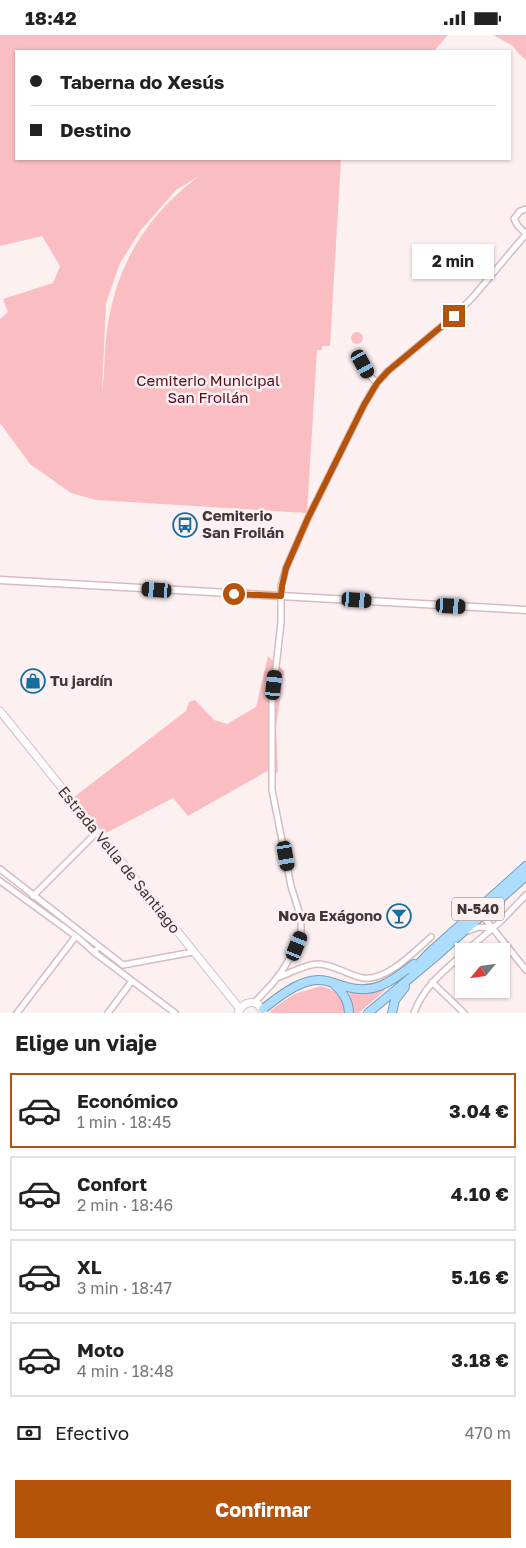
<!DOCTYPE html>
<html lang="es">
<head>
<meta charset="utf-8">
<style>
  body { margin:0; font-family:"Golos Text",sans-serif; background:#f6f6f6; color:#222; height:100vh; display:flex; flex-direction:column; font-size:19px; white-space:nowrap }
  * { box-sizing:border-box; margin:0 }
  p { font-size:16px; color:#767676 }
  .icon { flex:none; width:28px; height:28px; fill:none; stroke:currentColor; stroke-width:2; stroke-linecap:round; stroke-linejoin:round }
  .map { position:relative; height:978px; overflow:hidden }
  .drawer { display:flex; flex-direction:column; background:#fff; flex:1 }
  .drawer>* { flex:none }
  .top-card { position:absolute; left:15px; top:15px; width:496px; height:110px; border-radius:0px; box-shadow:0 1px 4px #0004; display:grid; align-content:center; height:110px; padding:0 15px; background:#fff }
  .needle { width:32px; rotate:241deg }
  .buttons { position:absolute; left:455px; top:908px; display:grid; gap:10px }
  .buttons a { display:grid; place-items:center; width:55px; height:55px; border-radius:0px; background:#fff; box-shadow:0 1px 4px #0004; font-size:25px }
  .end { position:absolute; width:22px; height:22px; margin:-11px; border:6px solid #b45309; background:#fff; box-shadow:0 0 0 2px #fff }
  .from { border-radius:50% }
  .bubble { position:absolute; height:35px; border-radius:0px; background:#fff; box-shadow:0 1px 4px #0004; font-size:16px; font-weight:700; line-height:35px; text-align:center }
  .car { position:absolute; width:15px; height:30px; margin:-15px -8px; border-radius:6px; box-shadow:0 0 4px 1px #0007; background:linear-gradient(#222 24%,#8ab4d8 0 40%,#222 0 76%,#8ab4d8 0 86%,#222 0) }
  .top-card b { display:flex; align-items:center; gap:18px; height:48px; font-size:19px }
  .top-card b+b { border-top:1px solid #e0e0e0 }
  .top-card i { width:12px; height:12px; background:#222 }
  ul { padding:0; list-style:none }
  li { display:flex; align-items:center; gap:15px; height:75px; margin:0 10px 8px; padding:0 5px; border:2px solid #e0e0e0; border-radius:0px }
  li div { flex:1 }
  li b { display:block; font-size:19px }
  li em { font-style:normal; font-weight:700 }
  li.active { border-color:#b45309 }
  li>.icon { width:45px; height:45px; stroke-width:1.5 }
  h2 { padding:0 15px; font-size:22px; line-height:60px }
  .pay { display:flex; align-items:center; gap:12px; height:55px; padding:0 15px; font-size:19px }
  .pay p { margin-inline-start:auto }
  .primary-button { display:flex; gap:10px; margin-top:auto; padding:10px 15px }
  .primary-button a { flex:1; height:58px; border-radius:0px; background:#b45309; color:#fff; font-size:20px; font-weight:700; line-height:58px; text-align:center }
  .status { display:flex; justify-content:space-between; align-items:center; height:35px; padding:0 25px; background:#fff; direction:ltr }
  .status svg { height:14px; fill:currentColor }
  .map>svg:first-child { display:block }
</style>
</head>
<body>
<div class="status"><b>18:42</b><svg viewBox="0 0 49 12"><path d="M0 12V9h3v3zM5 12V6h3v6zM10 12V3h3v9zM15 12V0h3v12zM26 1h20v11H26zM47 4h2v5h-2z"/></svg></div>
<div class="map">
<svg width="526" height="978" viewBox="0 0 526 978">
  <rect width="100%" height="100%" fill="#fdf0f1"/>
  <path fill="#fabec2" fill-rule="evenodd" d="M0 0H448L434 16H16V124H341L330 311H322V315H317L307 478 96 465 71 458 30 429 0 388V284L8 277 3 264 53 248 60 231 42 201 0 211ZM199 141C144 183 114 233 106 303 104 320 105 339 102 356L106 268 120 228 141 195 176 155Z
    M493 0H526V25L519 19 513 11Z
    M351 303a6 6 0 1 1 12 0a6 6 0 1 1-12 0Z
    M268 621 284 636 276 692 278 736 273 743 269 735 188 781 173 763 104 799 74 762 186 676 189 667 195 665 214 685 227 689 256 672Z
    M321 951C336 955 344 963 345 978H270L271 975 294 959Z
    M383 954 385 955 359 978H354L349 956 366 959Z"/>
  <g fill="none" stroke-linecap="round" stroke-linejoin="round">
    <g stroke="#d9bbbc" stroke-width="8">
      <path id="minor" d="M526 174 520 176 514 184 518 191 526 199
        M363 329 368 339 377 348
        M0 834 123 930 193 917
        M0 846 77 902
        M33 861 97 797
        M501 867 486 885 526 935
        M468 896 479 892 492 893
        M96 915 95 918 175 978
        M466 916 500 887 526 860
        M277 943C288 939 306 929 318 929 333 929 347 940 363 943 387 946 414 917 431 902
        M432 947 464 978
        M255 967 272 949 282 936 297 911 301 901V883L291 851 272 755V668L281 587V551L286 533 308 483 364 370 377 348 388 336 454 281 473 262 526 199
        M17 978 76 901 95 918
        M108 978 132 946
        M414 978C423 952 444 936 464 918"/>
    </g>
    <g stroke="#d9bbbc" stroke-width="9">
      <path id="tertiary" d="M0 545 526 575"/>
    </g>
    <g stroke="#d9bbbc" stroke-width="9">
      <path id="secondary" d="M0 676 240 974
        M238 978C242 969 249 965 258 969L264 978"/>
    </g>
    <g stroke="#799db8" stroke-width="10">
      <path id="trunk" d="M412 936 429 918 526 831
        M334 949C343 957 349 966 349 978
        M263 974C278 962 298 946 317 945 328 944 337 950 347 952 376 960 393 945 414 929
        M368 978 434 923 526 841
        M392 978 395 965 405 952"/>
    </g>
    <use href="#minor" stroke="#fff" stroke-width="5"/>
    <use href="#tertiary" stroke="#fff" stroke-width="6"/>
    <use href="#secondary" stroke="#fff" stroke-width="7"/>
    <use href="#trunk" stroke="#acdcfe" stroke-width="8"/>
  </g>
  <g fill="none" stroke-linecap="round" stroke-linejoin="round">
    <path stroke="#b45309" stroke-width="6" d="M234 559 281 561 282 551 286 533 308 483 364 370 377 348 388 336 454 281"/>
  </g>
  <defs>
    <g id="bus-ring" transform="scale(1.25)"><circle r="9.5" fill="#fdf0f1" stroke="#146e9e" stroke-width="1.5"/><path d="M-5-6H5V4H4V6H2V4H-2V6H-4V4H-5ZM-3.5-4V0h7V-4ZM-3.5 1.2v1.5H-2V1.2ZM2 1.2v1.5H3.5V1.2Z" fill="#146e9e"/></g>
    <g id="shop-ring" transform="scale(1.25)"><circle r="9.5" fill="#fdf0f1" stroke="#146e9e" stroke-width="1.5"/><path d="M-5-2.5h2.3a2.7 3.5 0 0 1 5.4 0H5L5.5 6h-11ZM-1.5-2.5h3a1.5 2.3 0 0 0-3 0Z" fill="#146e9e"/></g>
    <g id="bar-ring" transform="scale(1.25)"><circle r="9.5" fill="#fdf0f1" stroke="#146e9e" stroke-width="1.5"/><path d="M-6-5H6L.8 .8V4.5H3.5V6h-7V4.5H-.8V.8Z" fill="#146e9e"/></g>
  </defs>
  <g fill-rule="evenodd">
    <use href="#bus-ring" x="185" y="490"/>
    <use href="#shop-ring" x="33" y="646"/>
    <use href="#bar-ring" x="399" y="881"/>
  </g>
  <g text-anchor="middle" stroke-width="5" stroke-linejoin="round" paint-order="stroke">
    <rect fill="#fdf0f1" stroke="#7a6e6e" stroke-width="1" x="452" y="862.5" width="52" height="23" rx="4"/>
    <g font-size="14" font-weight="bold" fill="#423636">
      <text x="478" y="879">N-540</text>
    </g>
    <g font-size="15" fill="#59081d" stroke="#fdf0f1">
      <text x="208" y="351">Cemiterio Municipal<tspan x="208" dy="17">San Froilán</tspan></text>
    </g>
    <g font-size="15" font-weight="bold" fill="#423636" stroke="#fdf0f1" text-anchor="start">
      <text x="202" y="486">Cemiterio<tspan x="202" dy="17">San Froilán</tspan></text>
      <text x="50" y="651">Tu jardín</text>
      <text x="382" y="886" text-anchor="end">Nova Exágono</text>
    </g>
    <g font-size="15" fill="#423636" stroke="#fdf0f1">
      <text transform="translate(119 825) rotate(51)" y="5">Estrada Vella de Santiago</text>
    </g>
  </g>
</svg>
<div class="buttons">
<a><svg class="needle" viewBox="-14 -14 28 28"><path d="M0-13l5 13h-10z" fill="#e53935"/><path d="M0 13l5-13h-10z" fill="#767676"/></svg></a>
</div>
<i class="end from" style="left:234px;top:559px"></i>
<i class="end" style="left:454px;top:281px"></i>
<div class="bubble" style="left:412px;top:209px;width:82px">2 min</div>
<i class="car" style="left:363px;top:329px;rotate:151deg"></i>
<i class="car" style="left:157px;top:555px;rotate:274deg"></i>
<i class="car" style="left:357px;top:565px;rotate:94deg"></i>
<i class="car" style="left:451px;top:571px;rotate:93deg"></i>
<i class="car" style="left:274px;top:650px;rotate:6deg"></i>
<i class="car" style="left:286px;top:821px;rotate:170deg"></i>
<i class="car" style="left:297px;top:911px;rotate:22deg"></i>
<div class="top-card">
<b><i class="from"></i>Taberna do Xesús</b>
<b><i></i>Destino</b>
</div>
</div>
<section class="drawer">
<h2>Elige un viaje</h2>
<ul>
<li class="active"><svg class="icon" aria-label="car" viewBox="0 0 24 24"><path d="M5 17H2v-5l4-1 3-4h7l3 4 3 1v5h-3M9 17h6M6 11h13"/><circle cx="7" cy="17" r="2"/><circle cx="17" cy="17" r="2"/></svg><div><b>Económico</b><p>1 min · 18:45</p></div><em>3.04 €</em></li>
<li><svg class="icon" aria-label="car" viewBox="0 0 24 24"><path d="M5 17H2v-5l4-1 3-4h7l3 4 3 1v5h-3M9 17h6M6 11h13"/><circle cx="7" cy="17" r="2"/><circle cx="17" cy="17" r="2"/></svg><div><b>Confort</b><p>2 min · 18:46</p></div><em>4.10 €</em></li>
<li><svg class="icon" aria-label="car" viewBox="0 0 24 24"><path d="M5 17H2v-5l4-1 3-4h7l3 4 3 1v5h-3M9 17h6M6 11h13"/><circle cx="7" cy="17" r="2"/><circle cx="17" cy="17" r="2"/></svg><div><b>XL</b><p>3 min · 18:47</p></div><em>5.16 €</em></li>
<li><svg class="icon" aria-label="car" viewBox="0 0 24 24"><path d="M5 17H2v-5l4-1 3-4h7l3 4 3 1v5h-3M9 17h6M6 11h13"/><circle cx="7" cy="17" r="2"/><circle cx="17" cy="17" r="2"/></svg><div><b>Moto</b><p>4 min · 18:48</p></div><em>3.18 €</em></li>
</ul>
<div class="pay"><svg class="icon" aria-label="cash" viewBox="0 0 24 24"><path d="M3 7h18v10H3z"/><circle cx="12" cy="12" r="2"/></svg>Efectivo<p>470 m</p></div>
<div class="primary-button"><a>Confirmar</a></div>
</section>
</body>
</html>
